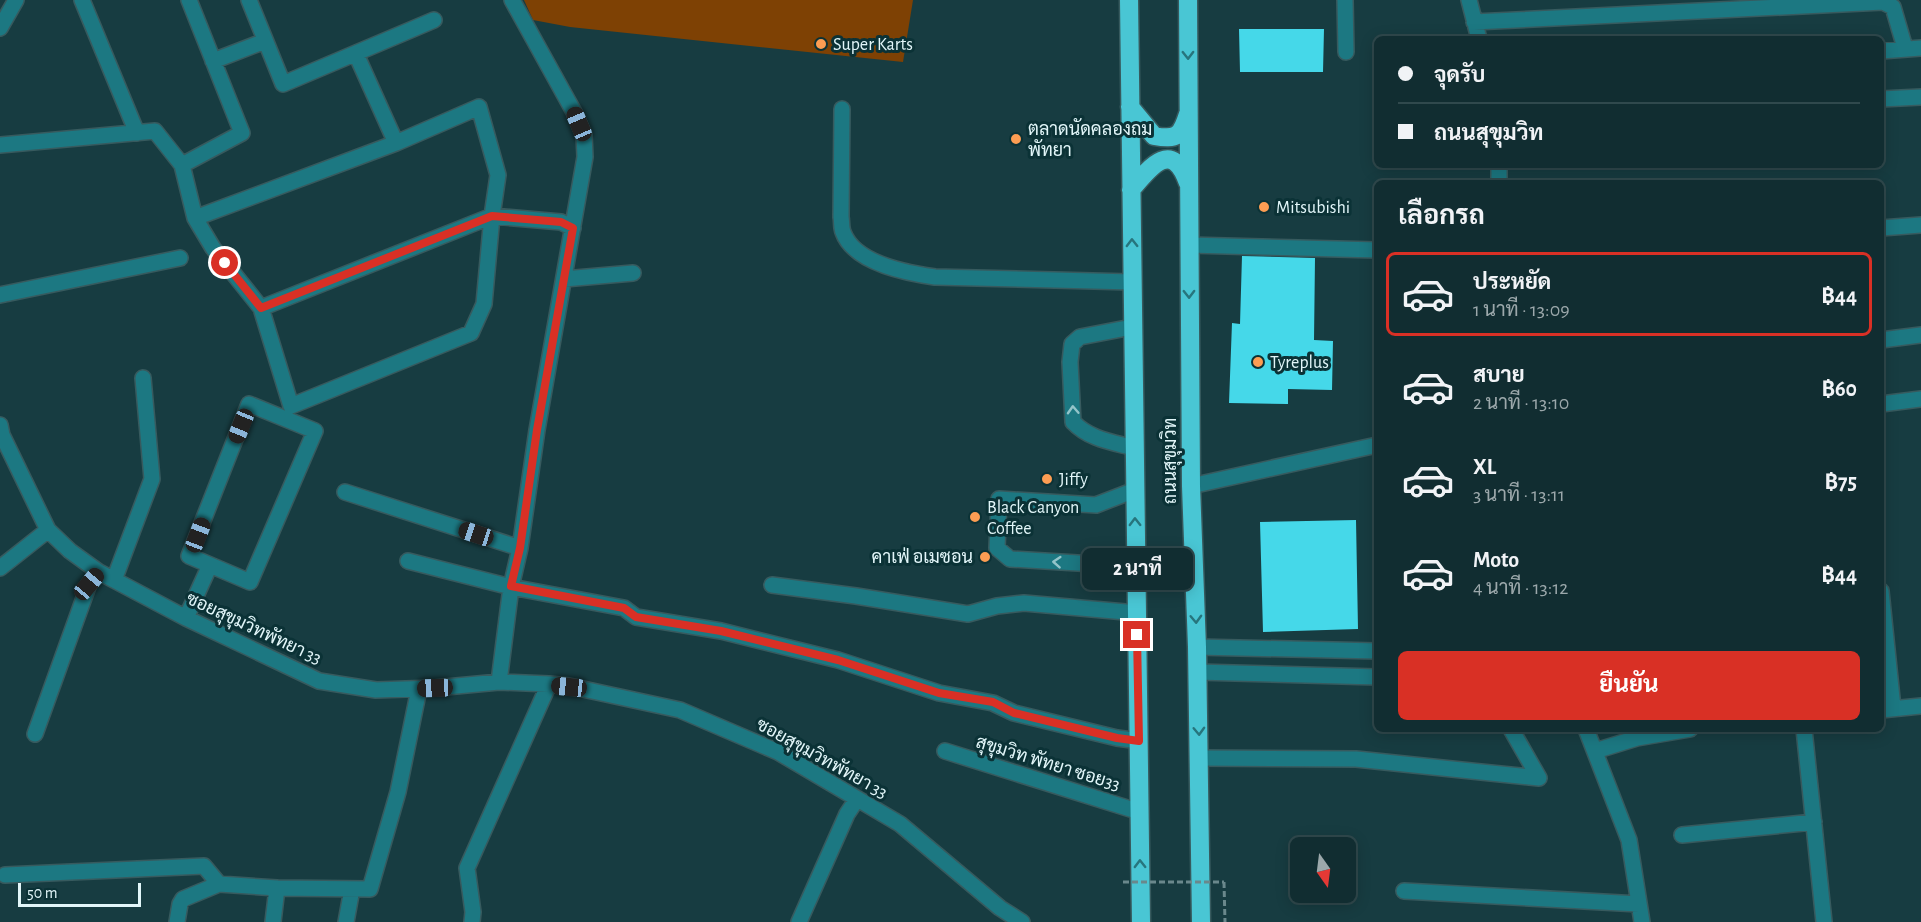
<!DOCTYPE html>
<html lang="th">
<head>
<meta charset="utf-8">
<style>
  body { margin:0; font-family:"Alegreya Sans",Sarabun,sans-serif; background:#1a3539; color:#f1f3f6; height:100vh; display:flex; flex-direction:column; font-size:22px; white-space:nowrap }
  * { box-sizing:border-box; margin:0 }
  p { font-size:20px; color:#9ca8ab }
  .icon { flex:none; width:33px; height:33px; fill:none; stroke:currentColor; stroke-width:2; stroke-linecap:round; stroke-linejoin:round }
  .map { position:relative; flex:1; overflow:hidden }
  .sheet { position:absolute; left:1374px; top:180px; width:510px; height:552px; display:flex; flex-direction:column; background:#112d31; border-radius:9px; box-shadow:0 3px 15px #0003,0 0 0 2px #30494d }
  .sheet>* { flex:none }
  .hud { position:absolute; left:1374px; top:36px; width:510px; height:132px; border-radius:9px; box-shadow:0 3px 15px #0003,0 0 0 2px #30494d; display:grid; align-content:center; height:132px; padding:0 24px; background:#112d31 }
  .needle { width:39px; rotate:166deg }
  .buttons { position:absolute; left:1290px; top:837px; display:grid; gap:12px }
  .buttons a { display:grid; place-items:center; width:66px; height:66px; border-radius:9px; background:#112d31; box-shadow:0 3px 15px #0003,0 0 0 2px #30494d; font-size:30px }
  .scale { position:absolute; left:18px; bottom:15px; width:123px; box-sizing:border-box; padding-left:6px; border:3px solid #e2f6f9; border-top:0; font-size:16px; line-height:21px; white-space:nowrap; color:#e2f6f9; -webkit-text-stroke:4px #0b3236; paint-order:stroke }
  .end { position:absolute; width:27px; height:27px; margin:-14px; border:8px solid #d93025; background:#fff; box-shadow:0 0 0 3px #fff }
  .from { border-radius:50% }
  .bubble { position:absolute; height:42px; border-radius:9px; background:#112d31; box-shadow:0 3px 15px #0003,0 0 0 2px #30494d; font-size:20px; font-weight:700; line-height:42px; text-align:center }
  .car { position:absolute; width:18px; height:36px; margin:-18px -9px; border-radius:8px; box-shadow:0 0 4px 2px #0007; background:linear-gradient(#222 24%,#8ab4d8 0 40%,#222 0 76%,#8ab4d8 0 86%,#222 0) }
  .hud b { display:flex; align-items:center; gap:21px; height:57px; font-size:22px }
  .hud b+b { border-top:2px solid #30494d }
  .hud i { width:15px; height:15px; background:#f1f3f6 }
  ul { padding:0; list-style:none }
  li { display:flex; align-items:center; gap:18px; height:84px; margin:0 12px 9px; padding:0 12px; border:3px solid transparent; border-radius:9px }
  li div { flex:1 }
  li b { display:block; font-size:22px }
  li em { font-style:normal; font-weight:700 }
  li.on { border-color:#d93025 }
  li>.icon { width:54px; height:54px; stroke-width:1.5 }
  h2 { padding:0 24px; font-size:27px; line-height:72px }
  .cta { display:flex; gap:12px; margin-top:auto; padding:12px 24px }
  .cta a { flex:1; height:69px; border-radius:9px; background:#d93025; color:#fff; font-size:24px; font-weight:700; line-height:69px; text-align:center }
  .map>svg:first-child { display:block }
</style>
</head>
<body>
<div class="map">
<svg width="1921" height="922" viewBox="0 0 1921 922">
  <rect width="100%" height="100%" fill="#173c41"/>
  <path fill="#7e4104" d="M524 0H913L903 62 570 27 533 20Z"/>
  <path fill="#45d8e9" d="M1239 29H1324L1323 72H1240Z
    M1242 256 1315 258 1314 340 1333 341 1332 390 1288 389V404L1229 403 1232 323 1240 324Z
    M1356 520 1358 629 1263 632 1260 522Z"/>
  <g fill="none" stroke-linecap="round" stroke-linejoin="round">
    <g stroke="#375a5e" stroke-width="18">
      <path id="minor" d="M82 0 137 133
        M249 0 283 84 434 20
        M1345 0 1346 52
        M1469 0 1479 39
        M1883 2 1893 7 1905 48
        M1474 22 1883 2 1885 0
        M0 28 16 0
        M1881 51 1921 48
        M356 54 396 143
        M213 61 265 41
        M1881 99 1921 97
        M842 109 841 217C842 221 841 227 843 232 854 263 906 273 935 277L1132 282
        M0 145 155 131 182 165 195 218 213 248 261 308 291 406 471 333 484 304 492 216 498 175 479 107 396 143 195 218
        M182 165 242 133 189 0
        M1499 183V165
        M1881 228 1921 225
        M1189 245 1377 250
        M564 279 633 273
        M0 295 180 258
        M261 308 492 216 561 222 573 228
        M1132 327 1080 337 1072 344 1070 362 1073 422C1089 439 1112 442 1134 448
        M1881 340 1921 335
        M249 404 315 431 250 582 189 556Z
        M1881 404 1921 399
        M0 425 2 435 48 530 70 551 99 572 186 618 319 681 376 690 435 688 499 682 549 684 569 686 680 710 778 752 900 824 1000 908 1022 922
        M1191 486 1377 445
        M1135 490 1096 505 999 499 997 548 1010 559 1094 564 1136 575
        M345 492 520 548
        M408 561 511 587 624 608 636 617 721 631 838 660 939 693 993 703 1014 713 1117 738 1139 741
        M0 568 48 530
        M114 580 152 479 143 378
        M772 585 856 596 968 614 997 606 1024 603 1137 613
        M1881 591 1893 708
        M186 618 210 565
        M1197 647 1377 651
        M1197 672 1377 677
        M499 682 511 587 520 548 537 430 585 157 584 135 574 112 512 0
        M1881 710 1921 706
        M1586 729 1629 840 1642 922
        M1804 729 1824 922
        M35 734 89 584 99 572
        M945 751 1140 812
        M1595 751 1637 738 1690 729
        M1200 758 1356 759 1539 778 1511 729
        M1682 835 1814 822
        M5 875 204 866 219 884 277 888 370 889 398 792 419 689
        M1404 891 1639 904
        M177 922 180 904 183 899 219 884
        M273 922 277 888
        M346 922 352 889
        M472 922 473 912 467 868 549 684
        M799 922 847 814 857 799"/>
    </g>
    <g stroke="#375a5e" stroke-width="21">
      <path id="highway" d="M1129 0 1141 922
        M1188 0 1191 486 1197 647 1201 922
        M1130 107 1154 136C1177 140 1181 136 1188 114
        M1131 190C1150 167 1172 138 1188 183"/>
    </g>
    <path stroke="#6a888c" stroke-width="3" stroke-dasharray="6 3" stroke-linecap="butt" d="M1224 882 1225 922"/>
    <use href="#minor" stroke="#1c7882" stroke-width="15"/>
    <use href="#highway" stroke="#49c6d4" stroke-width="18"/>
    <path stroke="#6a888c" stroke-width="3" stroke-dasharray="6 3" stroke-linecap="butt" d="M1123 882H1224"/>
  </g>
  <defs><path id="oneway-chevron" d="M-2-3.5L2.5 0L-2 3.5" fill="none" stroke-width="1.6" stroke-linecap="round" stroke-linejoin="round" transform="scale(1.5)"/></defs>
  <g stroke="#27757d">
    <use href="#oneway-chevron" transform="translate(1188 55) rotate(89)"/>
    <use href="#oneway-chevron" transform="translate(1132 243) rotate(-91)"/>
    <use href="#oneway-chevron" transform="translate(1189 294) rotate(89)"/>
    <use href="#oneway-chevron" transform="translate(1135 522) rotate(-91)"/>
    <use href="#oneway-chevron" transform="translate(1196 619) rotate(88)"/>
    <use href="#oneway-chevron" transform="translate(1199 731) rotate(88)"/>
    <use href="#oneway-chevron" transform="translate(1140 864) rotate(-91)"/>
  </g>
  <g stroke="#93c4c9">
    <use href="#oneway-chevron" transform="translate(1073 410) rotate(-93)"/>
    <use href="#oneway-chevron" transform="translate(1057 562) rotate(-176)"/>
  </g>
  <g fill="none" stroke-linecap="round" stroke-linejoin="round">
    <path stroke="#d93025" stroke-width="8" d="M225 263 261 308 492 216 561 222 573 228 537 430 520 548 511 586 624 608 636 617 721 631 838 660 939 693 993 702 1014 713 1117 738 1139 741 1137 635"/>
  </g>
  <g fill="#fc9d53" stroke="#0b3236" stroke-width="2">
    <circle cx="821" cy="44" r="6"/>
    <circle cx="1016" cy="139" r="6"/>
    <circle cx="1264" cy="207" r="6"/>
    <circle cx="1258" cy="362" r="6"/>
    <circle cx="1047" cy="479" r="6"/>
    <circle cx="975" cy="517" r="6"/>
    <circle cx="985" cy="557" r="6"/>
  </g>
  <g text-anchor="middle" stroke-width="6" stroke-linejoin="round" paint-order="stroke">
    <g font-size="18" fill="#e2f6f9" stroke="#0b3236" text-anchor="start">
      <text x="833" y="50">Super Karts</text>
      <text x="1028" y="135">ตลาดนัดคลองถม<tspan x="1028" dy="21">พัทยา</tspan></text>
      <text x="1276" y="213">Mitsubishi</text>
      <text x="1270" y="368">Tyreplus</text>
      <text x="1059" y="485">Jiffy</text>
      <text x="987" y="513">Black Canyon<tspan x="987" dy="21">Coffee</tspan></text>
      <text x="973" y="563" text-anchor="end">คาเฟ่ อเมซอน</text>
    </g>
    <g font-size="18" fill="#e2f6f9" stroke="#0b3236">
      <text transform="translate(1170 461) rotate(-90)" y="6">ถนนสุขุมวิท</text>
      <text transform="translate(254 628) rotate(25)" y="6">ซอยสุขุมวิทพัทยา 33</text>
      <text transform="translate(822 758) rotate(29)" y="6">ซอยสุขุมวิทพัทยา 33</text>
      <text transform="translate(1048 763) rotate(17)" y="6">สุขุมวิท พัทยา ซอย33</text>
    </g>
  </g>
</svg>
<div class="buttons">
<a><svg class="needle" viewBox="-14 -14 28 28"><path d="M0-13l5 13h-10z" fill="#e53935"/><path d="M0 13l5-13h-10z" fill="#9ca8ab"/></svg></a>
</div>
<div class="scale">50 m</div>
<i class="end from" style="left:225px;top:263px"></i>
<i class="end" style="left:1137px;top:635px"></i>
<div class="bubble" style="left:1082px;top:548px;width:111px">2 นาที</div>
<i class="car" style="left:579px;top:124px;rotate:337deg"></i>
<i class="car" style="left:241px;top:426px;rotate:202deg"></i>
<i class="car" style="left:476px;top:534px;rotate:288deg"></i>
<i class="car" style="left:198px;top:535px;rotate:21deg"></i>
<i class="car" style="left:89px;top:584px;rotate:40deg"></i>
<i class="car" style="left:569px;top:687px;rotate:276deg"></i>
<i class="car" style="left:435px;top:688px;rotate:268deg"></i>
<div class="hud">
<b><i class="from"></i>จุดรับ</b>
<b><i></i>ถนนสุขุมวิท</b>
</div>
<section class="sheet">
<h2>เลือกรถ</h2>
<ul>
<li class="on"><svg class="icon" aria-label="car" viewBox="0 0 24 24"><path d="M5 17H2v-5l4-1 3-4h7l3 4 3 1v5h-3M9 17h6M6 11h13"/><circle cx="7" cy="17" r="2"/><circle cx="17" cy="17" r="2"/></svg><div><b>ประหยัด</b><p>1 นาที · 13:09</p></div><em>฿44</em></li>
<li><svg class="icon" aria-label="car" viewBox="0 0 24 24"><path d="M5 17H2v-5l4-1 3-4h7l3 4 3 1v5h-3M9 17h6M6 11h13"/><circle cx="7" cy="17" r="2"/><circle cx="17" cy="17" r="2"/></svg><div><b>สบาย</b><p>2 นาที · 13:10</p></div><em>฿60</em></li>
<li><svg class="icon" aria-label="car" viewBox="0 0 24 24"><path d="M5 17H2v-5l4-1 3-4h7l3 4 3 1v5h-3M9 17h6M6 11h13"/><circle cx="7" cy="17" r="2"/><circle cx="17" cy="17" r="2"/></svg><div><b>XL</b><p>3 นาที · 13:11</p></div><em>฿75</em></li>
<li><svg class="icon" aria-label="car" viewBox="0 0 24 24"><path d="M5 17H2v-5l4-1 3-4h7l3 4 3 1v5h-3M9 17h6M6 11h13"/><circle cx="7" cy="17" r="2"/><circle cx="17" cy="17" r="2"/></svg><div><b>Moto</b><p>4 นาที · 13:12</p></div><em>฿44</em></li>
</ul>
<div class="cta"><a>ยืนยัน</a></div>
</section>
</div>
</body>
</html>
